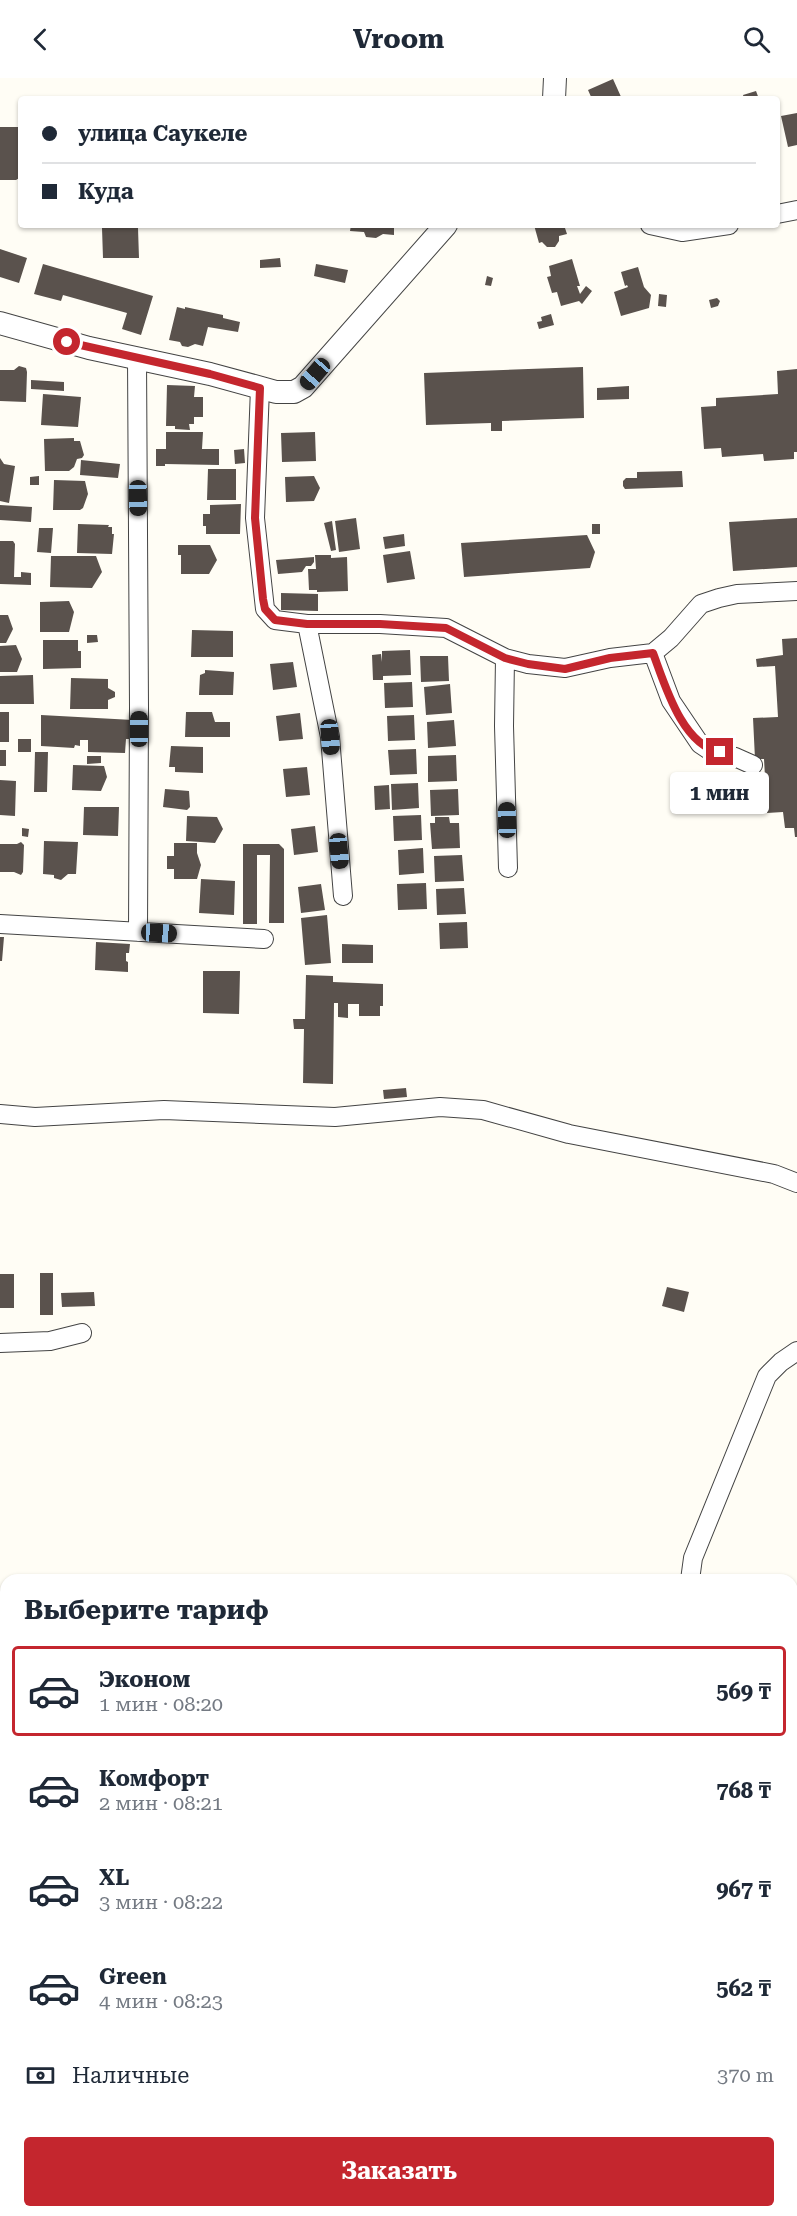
<!DOCTYPE html>
<html lang="ru">
<head>
<meta charset="utf-8">
<style>
  body { margin:0; font-family:"Roboto Serif",serif; background:#f6f6f7; color:#1f2937; height:100vh; display:flex; flex-direction:column; font-size:22px; white-space:nowrap }
  * { box-sizing:border-box; margin:0 }
  p { font-size:20px; color:#747a83 }
  .icon { flex:none; width:33px; height:33px; fill:none; stroke:currentColor; stroke-width:2; stroke-linecap:round; stroke-linejoin:round }
  .map { position:relative; flex:1; overflow:hidden }
  .sheet { position:absolute; left:0px; top:1496px; width:798px; height:644px; display:flex; flex-direction:column; background:#fff; border-radius:18px 18px 0 0; box-shadow:0 2px 4px #0004 }
  .sheet>* { flex:none }
  .hud { position:absolute; left:18px; top:18px; width:762px; height:132px; border-radius:6px; box-shadow:0 2px 4px #0004; display:grid; align-content:center; height:132px; padding:0 24px; background:#fff }
  .end { position:absolute; width:27px; height:27px; margin:-14px; border:8px solid #c4262e; background:#fff; box-shadow:0 0 0 3px #fff }
  .from { border-radius:50% }
  .bubble { position:absolute; height:42px; border-radius:6px; background:#fff; box-shadow:0 2px 4px #0004; font-size:20px; font-weight:700; line-height:42px; text-align:center }
  .car { position:absolute; width:18px; height:36px; margin:-18px -9px; border-radius:8px; box-shadow:0 0 4px 2px #0007; background:linear-gradient(#222 24%,#8ab4d8 0 40%,#222 0 76%,#8ab4d8 0 86%,#222 0) }
  .hud b { display:flex; align-items:center; gap:21px; height:57px; font-size:22px }
  .hud b+b { border-top:2px solid #e0e1e3 }
  .hud i { width:15px; height:15px; background:#1f2937 }
  ul { padding:0; list-style:none }
  li { display:flex; align-items:center; gap:18px; height:90px; margin:0 12px 9px; padding:0 12px; border:3px solid transparent; border-radius:6px }
  li div { flex:1 }
  li b { display:block; font-size:22px }
  li em { font-style:normal; font-weight:700 }
  li.active { border-color:#c4262e }
  li>.icon { width:54px; height:54px; stroke-width:1.5 }
  h2 { padding:0 24px; font-size:27px; line-height:72px }
  .pay { display:flex; align-items:center; gap:15px; height:66px; padding:0 24px; font-size:22px }
  .pay p { margin-inline-start:auto }
  .cta { display:flex; gap:12px; margin-top:auto; padding:12px 24px }
  .cta a { flex:1; height:69px; border-radius:6px; background:#c4262e; color:#fff; font-size:24px; font-weight:700; line-height:69px; text-align:center }
  header { display:flex; justify-content:space-between; align-items:center; height:78px; padding:0 24px; background:#fff; font-size:27px; font-weight:700 }
  .map>svg:first-child { display:block }
</style>
</head>
<body>
<header><svg class="icon" aria-label="back" viewBox="0 0 24 24"><path d="M15 5l-7 7 7 7"/></svg>Vroom<svg class="icon" aria-label="search" viewBox="0 0 24 24"><circle cx="10" cy="10" r="6"/><path d="M15 15l6 6"/></svg></header>
<div class="map">
<svg width="797" height="2138" viewBox="0 0 797 2138">
  <rect width="100%" height="100%" fill="#fffdf5"/>
  <path fill="#5a524d" d="M613 1 622 21H592L588 12Z
    M756 13 759 21H744L743 17Z
    M797 35V67L788 69 781 38Z
    M0 49H21V99L16 102H0Z
    M351 147H394V157L383 156 376 160 366 159 364 154 350 153Z
    M534 147H564L567 156 559 158V163L555 169H547L542 164 539 165Z
    M102 150H138L139 180H103Z
    M0 171 27 180 19 205 0 199Z
    M280 180 281 189 260 190V182Z
    M572 181 580 208H577L580 216 586 208 592 213 582 226 579 223 561 228 557 214 552 215 547 199 551 198 549 188Z
    M43 186 153 218 141 257 122 251 127 235 63 217 61 223 34 216Z
    M316 186 348 192 345 205 314 198Z
    M638 189 644 209 651 217 649 230 621 238 614 214 628 209 627 207 625 208 621 194Z
    M487 198 493 200 491 208 485 207Z
    M659 216 667 217 666 229 658 228Z
    M717 220 720 223 718 228 711 230 709 222Z
    M177 229 185 231V229L223 237V240L240 244 238 254 208 249 203 268 195 266 188 269 182 268 180 264 169 262Z
    M551 236 554 247 539 251 537 244 542 243 541 239Z
    M19 288 26 290 27 294 26 324 0 323V292H14Z
    M583 289 584 340 502 343V353H491V345L426 347 424 295Z
    M797 291V374H794V381L764 383 763 376 722 379 721 370 704 371 701 329 716 328V320L778 316 777 293Z
    M31 302 64 304V313L31 311Z
    M167 307 195 308 194 319H203V339H194V346H189L190 352 175 351V348H166Z
    M629 308V321L597 322V310Z
    M43 316 81 319 78 349 41 347Z
    M166 354H203L202 371H219V387L165 386V388H156V371H166Z
    M315 354 316 383 282 384 281 355Z
    M74 360V363H80L84 377 82 380 77 381 74 389 69 393H45L44 361Z
    M244 371 245 385 235 386 234 372Z
    M0 380 4 386 15 388 9 425 0 423Z
    M81 382 120 386 118 400 80 397Z
    M208 391H236V422H207Z
    M682 393 683 409 625 411 623 408V403L626 400H637V394Z
    M39 398V407H30V399Z
    M314 398 320 410 314 423 286 424 285 399Z
    M54 402 85 403 88 416 83 430 80 432H53Z
    M241 426 240 456H206V448H203V436H210V427Z
    M0 427 32 429 31 444 0 442Z
    M356 440 360 471 339 474 335 443Z
    M797 440V489L733 493 729 444Z
    M332 443 336 472 331 473 324 445Z
    M78 446 109 447 108 449H112V456H114L112 476 77 475Z
    M592 446H600V456H592Z
    M39 450H53L51 475 37 474Z
    M404 456 405 468 385 471 383 459Z
    M587 457 595 474 590 490 464 499 461 465Z
    M0 463H13L15 466 14 499H21V494L31 495V507L0 506Z
    M178 467H210L217 482 209 496H181V477H178Z
    M410 473 415 501 387 505 383 477Z
    M315 477H331V480L347 479 348 513 317 514V512H309L308 491H316Z
    M51 478H96L102 494 92 510 50 509Z
    M314 479V484L311 488H306L302 494 278 496 276 482Z
    M281 515 318 516V533L281 532Z
    M69 523 74 534 69 554H40V524Z
    M0 537H8L13 551 6 565H0Z
    M192 552 233 553V579H191Z
    M87 557H97L98 564 87 565Z
    M797 560V759H795L794 750H785L783 734 767 735 764 681H755L753 640 778 639 775 588 757 589 756 581 783 577 782 561Z
    M43 562H78V573H81V590L43 591Z
    M16 567 22 581 17 594H0V568Z
    M410 572 411 597 383 598V602H373L372 577 381 576 382 584V573Z
    M420 578H448L449 603 421 604Z
    M293 584 297 609 273 612 270 586Z
    M205 592 234 594 233 617H199L200 597 205 595Z
    M33 597 34 626H0V598Z
    M71 600 108 601V610L115 614V619L108 622V631H70Z
    M412 604 413 629 385 630 384 605Z
    M450 606 452 635 426 637 424 609Z
    M0 634H9V664H0Z
    M186 634H212L215 644H230V659H185Z
    M300 635 303 661 279 663 276 638Z
    M41 637 133 642V661H126L125 675 88 674V662H80V668L75 667 74 670 41 668Z
    M414 637 415 662 388 663 387 638Z
    M454 642 456 668 428 670 427 644Z
    M18 661H31V674H18Z
    M171 668 203 669V695L175 694V689H169Z
    M416 671 417 696 390 697 388 672Z
    M0 672H6V688H0Z
    M35 674H48L47 714H34Z
    M456 677 457 703 428 704V678Z
    M87 678H101V685L87 686Z
    M73 687 104 688 107 699 101 713 72 712Z
    M307 689 310 717 286 719 283 691Z
    M0 702 16 703 15 738 0 737Z
    M418 705 419 730 392 732 391 706Z
    M389 707 390 731 375 732 374 708Z
    M165 711 189 713 190 729 187 732 163 729Z
    M458 711 459 737 431 738 430 712Z
    M84 729H119L118 758 83 757Z
    M421 737 422 762 394 763 393 738Z
    M187 738 217 739 223 751 215 765 186 763Z
    M435 739H449L450 745H459L460 770 432 771 430 745H435Z
    M315 748 318 774 294 777 291 751Z
    M22 750 29 751 28 759 22 758Z
    M44 763 78 764 76 796H68L61 802 54 800V797L43 796Z
    M21 764 24 767 23 794 21 797 14 794H0V766H17Z
    M174 765H197V775L201 787 197 801H174V791H167V778H174Z
    M243 766H279L284 771V845H269L270 777H257V846H243Z
    M423 770 424 795 399 797 398 772Z
    M462 777 464 803 435 804 434 778Z
    M201 801 235 803 234 837 199 835Z
    M426 805 427 831 398 832 397 806Z
    M321 806 325 832 301 835 298 809Z
    M464 810 466 836 437 837 436 811Z
    M327 837 331 885 305 887 301 840Z
    M467 844 468 870 440 871 439 845Z
    M0 859H4L2 883H0Z
    M96 864 130 866 129 875H126V883L128 884V894L95 892Z
    M342 866 373 867V885H342Z
    M203 893H240L239 936 203 935Z
    M306 897 333 898V904L383 906V928H380V938H359V926H348V940L338 939V925H334L333 1006 303 1005 304 951H294L293 941H305Z
    M406 1010 407 1019 384 1021 383 1012Z
    M40 1195H53V1237H40Z
    M0 1196H14V1230H0Z
    M667 1209 689 1214 684 1234 662 1228Z
    M94 1214 95 1228 62 1229 61 1215Z"/>
  <g fill="none" stroke-linecap="round" stroke-linejoin="round">
    <g stroke="#444" stroke-width="20">
      <path id="minor" d="M777 136 797 132
        M650 147 682 154 729 147
        M137 280 139 630 138 854
        M260 310 255 440 265 531 275 542 307 546H380L446 550 505 580 528 586 565 590 610 580 653 575 671 560 701 526 719 520 737 516 797 513
        M307 546 330 659 343 818
        M653 575 671 623 700 666 709 672 735 679 753 687
        M505 580 504 648 508 790
        M0 846 264 861
        M0 1036 35 1039 164 1032 335 1039 440 1029 483 1032 569 1056 774 1096 797 1105
        M0 1265 50 1263 82 1255
        M690 1502 693 1480 767 1298 781 1284 797 1273
        M0 1903 6 1905
        M690 2138 691 2133"/>
    </g>
    <g stroke="#444" stroke-width="24">
      <path id="tertiary" d="M554 21 555 0
        M0 245 89 270 210 296 276 314H294L303 309 446 147"/>
    </g>
    <use href="#minor" stroke="#fff" stroke-width="18"/>
    <use href="#tertiary" stroke="#fff" stroke-width="22"/>
  </g>
  <g fill="none" stroke-linecap="round" stroke-linejoin="round">
    <path stroke="#c4262e" stroke-width="8" d="M67 264 210 296 260 310 255 440 263 521 265 531 275 542 307 546H380L446 550 505 580 528 586 565 591 610 580 653 575C665 607 682 667 720 674"/>
  </g>
</svg>
<i class="end from" style="left:67px;top:264px"></i>
<i class="end" style="left:720px;top:674px"></i>
<div class="bubble" style="left:670px;top:694px;width:99px">1 мин</div>
<i class="car" style="left:315px;top:296px;rotate:221deg"></i>
<i class="car" style="left:138px;top:420px;rotate:179deg"></i>
<i class="car" style="left:139px;top:651px;rotate:0deg"></i>
<i class="car" style="left:330px;top:659px;rotate:175deg"></i>
<i class="car" style="left:507px;top:742px;rotate:359deg"></i>
<i class="car" style="left:339px;top:773px;rotate:175deg"></i>
<i class="car" style="left:159px;top:855px;rotate:93deg"></i>
<div class="hud">
<b><i class="from"></i>улица Саукеле</b>
<b><i></i>Куда</b>
</div>
<section class="sheet">
<h2>Выберите тариф</h2>
<ul>
<li class="active"><svg class="icon" aria-label="car" viewBox="0 0 24 24"><path d="M5 17H2v-5l4-1 3-4h7l3 4 3 1v5h-3M9 17h6M6 11h13"/><circle cx="7" cy="17" r="2"/><circle cx="17" cy="17" r="2"/></svg><div><b>Эконом</b><p>1 мин · 08:20</p></div><em>569 ₸</em></li>
<li><svg class="icon" aria-label="car" viewBox="0 0 24 24"><path d="M5 17H2v-5l4-1 3-4h7l3 4 3 1v5h-3M9 17h6M6 11h13"/><circle cx="7" cy="17" r="2"/><circle cx="17" cy="17" r="2"/></svg><div><b>Комфорт</b><p>2 мин · 08:21</p></div><em>768 ₸</em></li>
<li><svg class="icon" aria-label="car" viewBox="0 0 24 24"><path d="M5 17H2v-5l4-1 3-4h7l3 4 3 1v5h-3M9 17h6M6 11h13"/><circle cx="7" cy="17" r="2"/><circle cx="17" cy="17" r="2"/></svg><div><b>XL</b><p>3 мин · 08:22</p></div><em>967 ₸</em></li>
<li><svg class="icon" aria-label="car" viewBox="0 0 24 24"><path d="M5 17H2v-5l4-1 3-4h7l3 4 3 1v5h-3M9 17h6M6 11h13"/><circle cx="7" cy="17" r="2"/><circle cx="17" cy="17" r="2"/></svg><div><b>Green</b><p>4 мин · 08:23</p></div><em>562 ₸</em></li>
</ul>
<div class="pay"><svg class="icon" aria-label="cash" viewBox="0 0 24 24"><path d="M3 7h18v10H3z"/><circle cx="12" cy="12" r="2"/></svg>Наличные<p>370 m</p></div>
<div class="cta"><a>Заказать</a></div>
</section>
</div>
</body>
</html>
